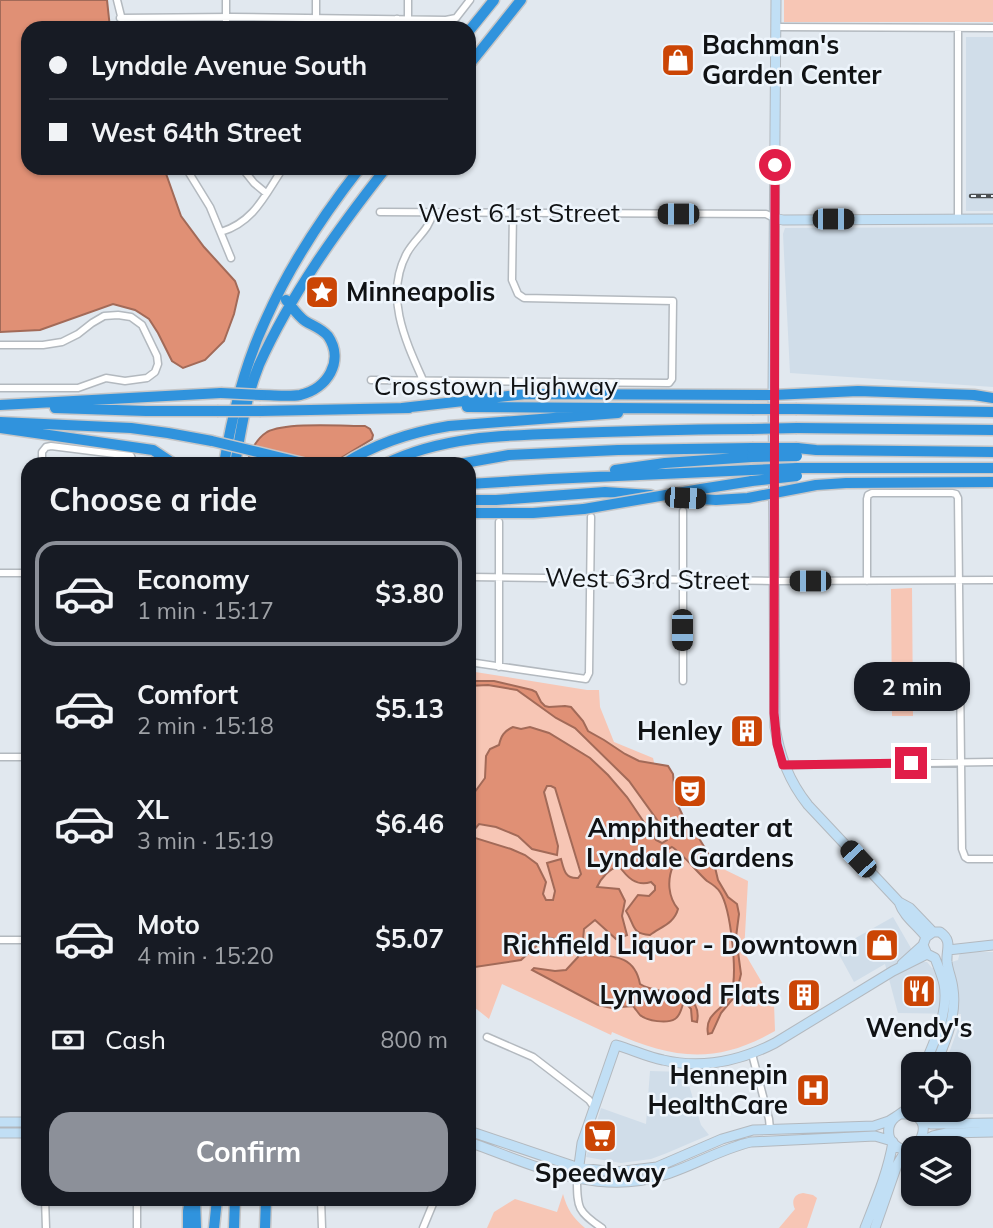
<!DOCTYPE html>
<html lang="en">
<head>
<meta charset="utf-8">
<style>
  body { margin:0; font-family:Mulish,sans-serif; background:#242831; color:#f1f3f6; height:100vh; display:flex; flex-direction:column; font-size:26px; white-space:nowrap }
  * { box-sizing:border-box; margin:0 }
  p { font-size:23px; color:#9ea1a6 }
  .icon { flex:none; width:38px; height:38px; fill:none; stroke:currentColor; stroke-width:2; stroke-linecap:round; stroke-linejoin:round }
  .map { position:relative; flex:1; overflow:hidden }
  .details { position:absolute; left:21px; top:457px; width:455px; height:749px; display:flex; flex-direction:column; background:#171b24; border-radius:21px; box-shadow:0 2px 5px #0004 }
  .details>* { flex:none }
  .hud { position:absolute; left:21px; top:21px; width:455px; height:154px; border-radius:21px; box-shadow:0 2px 5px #0004; display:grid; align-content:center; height:154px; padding:0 28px; background:#171b24 }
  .buttons { position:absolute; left:901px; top:1052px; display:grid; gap:14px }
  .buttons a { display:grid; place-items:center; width:70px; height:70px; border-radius:14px; background:#171b24; box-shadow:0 2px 5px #0004; font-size:35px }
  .end { position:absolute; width:32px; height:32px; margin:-16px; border:9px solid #e11d48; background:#fff; box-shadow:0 0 0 4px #fff }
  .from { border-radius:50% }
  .bubble { position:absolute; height:49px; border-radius:21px; background:#171b24; box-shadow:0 2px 5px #0004; font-size:23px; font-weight:700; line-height:49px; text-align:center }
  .car { position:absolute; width:21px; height:42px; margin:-21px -10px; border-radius:9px; box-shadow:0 0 5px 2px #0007; background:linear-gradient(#222 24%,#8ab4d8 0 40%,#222 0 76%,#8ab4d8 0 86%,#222 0) }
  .hud b { display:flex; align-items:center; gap:24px; height:66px; font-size:26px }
  .hud b+b { border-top:2px solid #363941 }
  .hud i { width:18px; height:18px; background:#f1f3f6 }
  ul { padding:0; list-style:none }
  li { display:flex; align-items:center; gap:21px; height:105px; margin:0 14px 10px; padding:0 14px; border:4px solid transparent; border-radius:21px }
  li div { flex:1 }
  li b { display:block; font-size:26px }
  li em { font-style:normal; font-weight:700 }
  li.current { border-color:#8c9099 }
  li>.icon { width:63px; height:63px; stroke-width:1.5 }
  h2 { padding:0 28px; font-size:32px; line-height:84px }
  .pay { display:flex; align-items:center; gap:18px; height:77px; padding:0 28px; font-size:26px }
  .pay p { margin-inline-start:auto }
  .cta { display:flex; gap:14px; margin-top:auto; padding:14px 28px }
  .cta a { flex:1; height:80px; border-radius:21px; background:#8c9099; color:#fff; font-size:28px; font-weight:700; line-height:80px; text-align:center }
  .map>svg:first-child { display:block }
</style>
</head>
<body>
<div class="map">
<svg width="993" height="1228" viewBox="0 0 993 1228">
  <rect width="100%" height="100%" fill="#e1e8ef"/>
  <path fill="#d0dde9" d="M966 37H993V211H966Z
    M993 227V387L790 373 783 234 785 228Z
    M893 917 919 962H927L932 968 958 960 960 952H993V1114H933L930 1110H959V1064H945L961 1020V1014L898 1013 885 964 854 982 836 949Z
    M650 1071 685 1072 701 1125 709 1135 667 1153 651 1159 621 1163 586 1157 601 1108 646 1124Z"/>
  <path fill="#f7c6b5" d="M784 0H993V22H784Z
    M912 588 913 716H892L891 589Z
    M469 671 587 690H599L600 707 614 742 653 758 674 845 748 881 744 952 774 1003 775 1031C715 1065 673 1059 612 1032L611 1035 502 984 489 1019 469 1003Z
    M803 1193 813 1195 817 1198 807 1228H779L795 1209C791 1201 794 1194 803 1193Z
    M563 1194C567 1209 573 1218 585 1228H487L494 1212 515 1199 557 1212Z"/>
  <path fill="#e09075" stroke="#a26a58" stroke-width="2" d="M0 0H107L110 28H28V168H164L181 216 204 247 235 281 239 292 234 314 224 341 205 360 183 368 172 361 158 333 149 319 135 310 113 304 40 330 0 332Z
    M365 426 370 429 373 435 372 439 331 464H247C250 452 256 439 267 432 286 422 342 426 365 426Z
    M469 681H494L532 690 536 692 541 702 545 706 549 707 565 706 571 707 583 721 588 731 604 740 625 754 639 761 668 766 673 774 675 799 682 814 689 826 697 835 714 863 718 880 728 897 737 904 739 914 736 937 741 974 736 995 721 1013 712 1033 708 1034C704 1012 725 1010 731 994 738 975 731 909 720 892 717 887 712 884 707 881 697 872 681 852 672 847L665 851V854L673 866C667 880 668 897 678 909 674 924 660 927 650 935 631 934 635 925 626 911L638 895 649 896 655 890V886L651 882C636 887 627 877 619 866 609 869 601 878 597 887L619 889 625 901 622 916 627 935 616 939 595 920 584 929 583 940 592 954C616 956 635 957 640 984 658 996 704 987 697 1022L692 1021 691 1009 686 1003 683 1004C681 1010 680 1016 675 1019 667 1024 647 1021 640 1015 639 1014 634 1007 633 1006L621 1007 616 1009 598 1005 532 970 534 968 555 971 566 970 578 957V951C570 949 567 946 561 941 557 939 551 938 546 937L521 960 475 967 469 964V836L511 849 525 855 537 864 546 882 543 894 546 900H553L555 891 547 863 561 859C564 870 565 879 578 878L581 874 555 788 551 786H547L544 792 558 846 557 855 532 849 518 836 496 827 479 824 469 836V800L485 778 486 756 490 749 499 745C501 736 504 731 513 727L521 729 530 727 549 733 590 758 608 775 627 797 656 840 662 843 667 840 665 831 629 781 575 728 556 718 517 690 488 685 469 686Z"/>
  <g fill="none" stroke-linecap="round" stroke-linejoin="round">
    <g stroke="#b3b9bf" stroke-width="9">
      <path id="street" d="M117 0 124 28
        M226 0V28
        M120 18 232 17 446 20 456 18 470 0
        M408 19V0
        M776 27 993 28
        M316 28V0
        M389 28 397 19
        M186 168 210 207 231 258
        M242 168 254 183 266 193
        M380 212 766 214 774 218
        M958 219V28
        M221 232C254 222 265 195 283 168
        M0 345H43L62 342 78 334 92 323 104 316 118 315 131 317 142 325 157 356 158 364 155 372 147 378 125 381 106 378 78 388H0
        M371 380 669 383 672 379 673 301 524 298 518 294 512 280 513 212
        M423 380C405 340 384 295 407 253 416 237 429 231 433 212
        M42 464V452L46 447 51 446 131 456 134 464
        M683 511V681
        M0 573H28
        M469 577 774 581 993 580
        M867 581V499L868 495 872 493H952L956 494 958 498 962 849 965 857 968 859H993
        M469 662 586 679 589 673 591 517
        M499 667V522
        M0 757H28
        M783 765 993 762
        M0 940H28
        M487 1037 533 1057 589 1100 594 1107
        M752 1054 769 1119 770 1129
        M577 1180C577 1208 578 1212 602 1228
        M45 1199 46 1228
        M137 1199V1228
        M321 1199 322 1228
        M423 1228 435 1199"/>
    </g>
    <g stroke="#b3b9bf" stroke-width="11">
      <path id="secondary" d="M776 0 773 395 775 727C780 757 789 781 808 805L899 902 910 908 933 932H940C953 941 946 949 947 962 948 971 952 979 953 989 957 1015 946 1040 936 1064
        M774 218 783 220 993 219
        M899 902C904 917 917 925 926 937
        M948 950 993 945
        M902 964 923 945
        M925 1064C935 1040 949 1011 944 984 942 975 938 966 935 958L927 954 923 945 926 937 933 932
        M902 1114C943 1111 916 1168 893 1143 889 1139 888 1133 889 1127 892 1113 908 1115 914 1098
        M921 1121 931 1124 993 1123
        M0 1122H28
        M469 1131 579 1168 616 1172 657 1167 722 1139 753 1130 874 1126 889 1121 897 1116
        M0 1133H28
        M469 1142C531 1164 594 1196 661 1176 692 1167 720 1149 751 1142L875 1136 892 1141
        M920 1142 933 1136 947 1133 993 1132
        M577 1180 582 1143 616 1045C631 1049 647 1057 663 1060 701 1069 740 1061 775 1043L893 971 927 954
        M865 1228C876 1200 888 1172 893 1142
        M875 1228 897 1165 907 1148"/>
    </g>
    <g stroke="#c6c6c7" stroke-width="13">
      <path id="highway" d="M469 31 494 0
        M469 65 521 0
        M261 395C274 395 288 397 300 395 327 389 345 361 328 336 321 328 313 326 305 321 298 316 292 307 286 300
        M0 405 221 393
        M467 407 752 409
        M55 408 146 411H217
        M402 408 526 394 773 395 858 391 974 395 993 398
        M797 409 993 412
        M261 411 409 408
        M0 422 131 428 168 433 212 441
        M0 428 153 450 174 464
        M797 428 993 430
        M797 448 816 450 993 452
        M224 464C232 415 245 364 266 319 290 265 324 214 360 168
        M235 464C241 430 246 397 259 365 291 294 338 229 386 168
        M344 464C376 443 412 432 449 426L618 413
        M385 464C444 435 510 435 574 433 633 431 693 429 752 429
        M459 464 509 455 618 450 752 448
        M797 468H993
        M615 470 665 463 752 457
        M469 484 550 479 752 470
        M701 489 752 481
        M667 497 716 500 748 498 816 485 846 483 993 482
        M469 500H496L605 492 651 495
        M469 513H533L584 509
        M195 1199 196 1228
        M188 1228V1211L190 1199
        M214 1228 217 1199
        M234 1228 235 1199
        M265 1228 266 1199"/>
    </g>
    <use href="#street" stroke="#fff" stroke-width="6"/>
    <use href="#secondary" stroke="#c1dff5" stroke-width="9"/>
    <use href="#highway" stroke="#3093dd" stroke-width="10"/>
    <g stroke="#4c5053" stroke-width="4.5">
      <path id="rail" d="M971 196H993"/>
    </g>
    <use href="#rail" stroke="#eef5fc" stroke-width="2" stroke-dasharray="5" stroke-linecap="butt"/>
    <g stroke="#c6c6c7" stroke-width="13" stroke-linecap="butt">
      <path id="highway-bridge" d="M221 393 261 395
        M752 409H797
        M217 411H261
        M752 429 797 428
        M212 441 307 464
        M752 448H797
        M752 457 797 456
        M752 470 797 468
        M752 481 797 476
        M584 509 701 489"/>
    </g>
    <use href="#highway-bridge" stroke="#3093dd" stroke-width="10"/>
  </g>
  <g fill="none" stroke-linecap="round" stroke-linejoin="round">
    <path stroke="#e11d48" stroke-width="9" d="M775 165 774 713 777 744 783 765 911 763"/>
  </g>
  <defs>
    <g id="shop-square" transform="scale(1.75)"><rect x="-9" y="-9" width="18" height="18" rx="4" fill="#cb4505" stroke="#eef5fc"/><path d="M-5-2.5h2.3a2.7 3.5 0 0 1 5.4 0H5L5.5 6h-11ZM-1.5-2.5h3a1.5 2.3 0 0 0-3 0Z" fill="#fff"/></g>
    <g id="sight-square" transform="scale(1.75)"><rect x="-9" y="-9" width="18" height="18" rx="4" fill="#cb4505" stroke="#eef5fc"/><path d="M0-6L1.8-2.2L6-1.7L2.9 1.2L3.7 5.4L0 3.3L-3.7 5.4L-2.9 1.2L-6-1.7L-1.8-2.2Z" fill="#fff"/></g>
    <g id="building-square" transform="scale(1.75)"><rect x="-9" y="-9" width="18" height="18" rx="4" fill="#cb4505" stroke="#eef5fc"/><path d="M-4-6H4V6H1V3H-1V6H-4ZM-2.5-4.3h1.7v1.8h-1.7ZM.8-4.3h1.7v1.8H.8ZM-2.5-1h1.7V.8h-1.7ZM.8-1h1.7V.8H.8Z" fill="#fff"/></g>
    <g id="theatre-square" transform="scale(1.75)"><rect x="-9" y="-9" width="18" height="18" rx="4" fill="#cb4505" stroke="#eef5fc"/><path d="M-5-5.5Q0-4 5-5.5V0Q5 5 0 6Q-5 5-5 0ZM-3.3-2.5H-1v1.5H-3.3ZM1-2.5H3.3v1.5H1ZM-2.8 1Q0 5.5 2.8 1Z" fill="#fff"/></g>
    <g id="restaurant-square" transform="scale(1.75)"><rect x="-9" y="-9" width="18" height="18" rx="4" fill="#cb4505" stroke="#eef5fc"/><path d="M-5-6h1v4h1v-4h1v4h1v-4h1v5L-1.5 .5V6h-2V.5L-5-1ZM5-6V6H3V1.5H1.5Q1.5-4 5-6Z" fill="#fff"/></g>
    <g id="hospital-square" transform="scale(1.75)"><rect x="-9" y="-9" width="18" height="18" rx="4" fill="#cb4505" stroke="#eef5fc"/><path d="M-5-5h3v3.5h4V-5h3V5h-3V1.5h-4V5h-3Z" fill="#fff"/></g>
    <g id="supermarket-square" transform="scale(1.75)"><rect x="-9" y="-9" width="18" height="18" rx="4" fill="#cb4505" stroke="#eef5fc"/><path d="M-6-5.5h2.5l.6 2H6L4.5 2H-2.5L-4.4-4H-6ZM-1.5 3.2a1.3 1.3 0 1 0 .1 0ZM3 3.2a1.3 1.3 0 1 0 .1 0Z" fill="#fff"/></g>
  </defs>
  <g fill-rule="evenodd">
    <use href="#shop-square" x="678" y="60"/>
    <use href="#sight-square" x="322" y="292"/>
    <use href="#building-square" x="747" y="731"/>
    <use href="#theatre-square" x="690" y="791"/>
    <use href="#shop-square" x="882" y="945"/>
    <use href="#restaurant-square" x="919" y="991"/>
    <use href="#building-square" x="804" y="995"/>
    <use href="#hospital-square" x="813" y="1090"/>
    <use href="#supermarket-square" x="600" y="1136"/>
  </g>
  <g text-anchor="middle" stroke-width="5" stroke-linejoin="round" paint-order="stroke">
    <g font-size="26" font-weight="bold" fill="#101214" stroke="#eef5fc" text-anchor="end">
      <text x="702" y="54" text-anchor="start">Bachman's<tspan x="702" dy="30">Garden Center</tspan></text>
      <text x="346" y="301" text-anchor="start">Minneapolis</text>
      <text x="722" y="740">Henley</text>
      <text x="690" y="837" text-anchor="middle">Amphitheater at<tspan x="690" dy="30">Lyndale Gardens</tspan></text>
      <text x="858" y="954">Richfield Liquor - Downtown</text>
      <text x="780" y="1004">Lynwood Flats</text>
      <text x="919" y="1037" text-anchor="middle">Wendy's</text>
      <text x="788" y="1084">Hennepin<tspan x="788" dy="30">HealthCare</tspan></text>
      <text x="600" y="1182" text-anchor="middle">Speedway</text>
    </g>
    <g font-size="26" fill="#101214" stroke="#eef5fc">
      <text x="519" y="222">West 61st Street</text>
      <text x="496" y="395">Crosstown Highway</text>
      <text transform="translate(647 579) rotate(1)" y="9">West 63rd Street</text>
    </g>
  </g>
</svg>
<div class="buttons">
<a><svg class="icon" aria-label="locate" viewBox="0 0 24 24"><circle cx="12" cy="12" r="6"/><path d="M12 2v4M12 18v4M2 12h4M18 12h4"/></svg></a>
<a><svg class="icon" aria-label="layers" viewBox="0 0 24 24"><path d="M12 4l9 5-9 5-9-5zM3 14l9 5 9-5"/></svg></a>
</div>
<i class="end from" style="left:775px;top:165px"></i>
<i class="end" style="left:911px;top:763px"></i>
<div class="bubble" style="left:854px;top:662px;width:116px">2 min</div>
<i class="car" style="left:678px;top:214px;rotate:270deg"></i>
<i class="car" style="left:833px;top:219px;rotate:90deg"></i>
<i class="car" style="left:685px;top:498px;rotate:93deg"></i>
<i class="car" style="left:810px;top:581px;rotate:270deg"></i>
<i class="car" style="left:682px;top:630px;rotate:180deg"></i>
<i class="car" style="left:858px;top:859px;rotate:317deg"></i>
<div class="hud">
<b><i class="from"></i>Lyndale Avenue South</b>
<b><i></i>West 64th Street</b>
</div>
<section class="details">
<h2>Choose a ride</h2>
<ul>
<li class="current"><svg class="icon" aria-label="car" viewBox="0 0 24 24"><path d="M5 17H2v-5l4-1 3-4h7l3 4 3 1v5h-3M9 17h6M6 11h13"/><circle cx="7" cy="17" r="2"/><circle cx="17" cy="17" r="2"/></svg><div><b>Economy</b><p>1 min · 15:17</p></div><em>$3.80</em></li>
<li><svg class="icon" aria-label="car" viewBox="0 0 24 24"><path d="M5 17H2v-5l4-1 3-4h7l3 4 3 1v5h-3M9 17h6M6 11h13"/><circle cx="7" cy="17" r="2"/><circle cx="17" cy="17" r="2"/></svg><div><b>Comfort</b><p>2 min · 15:18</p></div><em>$5.13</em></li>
<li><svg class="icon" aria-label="car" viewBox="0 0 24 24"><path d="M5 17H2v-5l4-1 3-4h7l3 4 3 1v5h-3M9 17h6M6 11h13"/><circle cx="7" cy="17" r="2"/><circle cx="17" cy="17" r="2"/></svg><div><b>XL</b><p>3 min · 15:19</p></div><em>$6.46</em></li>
<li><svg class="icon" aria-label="car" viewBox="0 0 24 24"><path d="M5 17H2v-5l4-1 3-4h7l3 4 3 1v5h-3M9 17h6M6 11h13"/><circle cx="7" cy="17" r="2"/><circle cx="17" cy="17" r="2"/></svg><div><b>Moto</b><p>4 min · 15:20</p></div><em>$5.07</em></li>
</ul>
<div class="pay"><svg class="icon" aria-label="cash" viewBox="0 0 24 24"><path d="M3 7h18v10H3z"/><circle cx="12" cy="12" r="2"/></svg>Cash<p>800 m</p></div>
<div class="cta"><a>Confirm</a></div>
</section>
</div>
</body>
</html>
